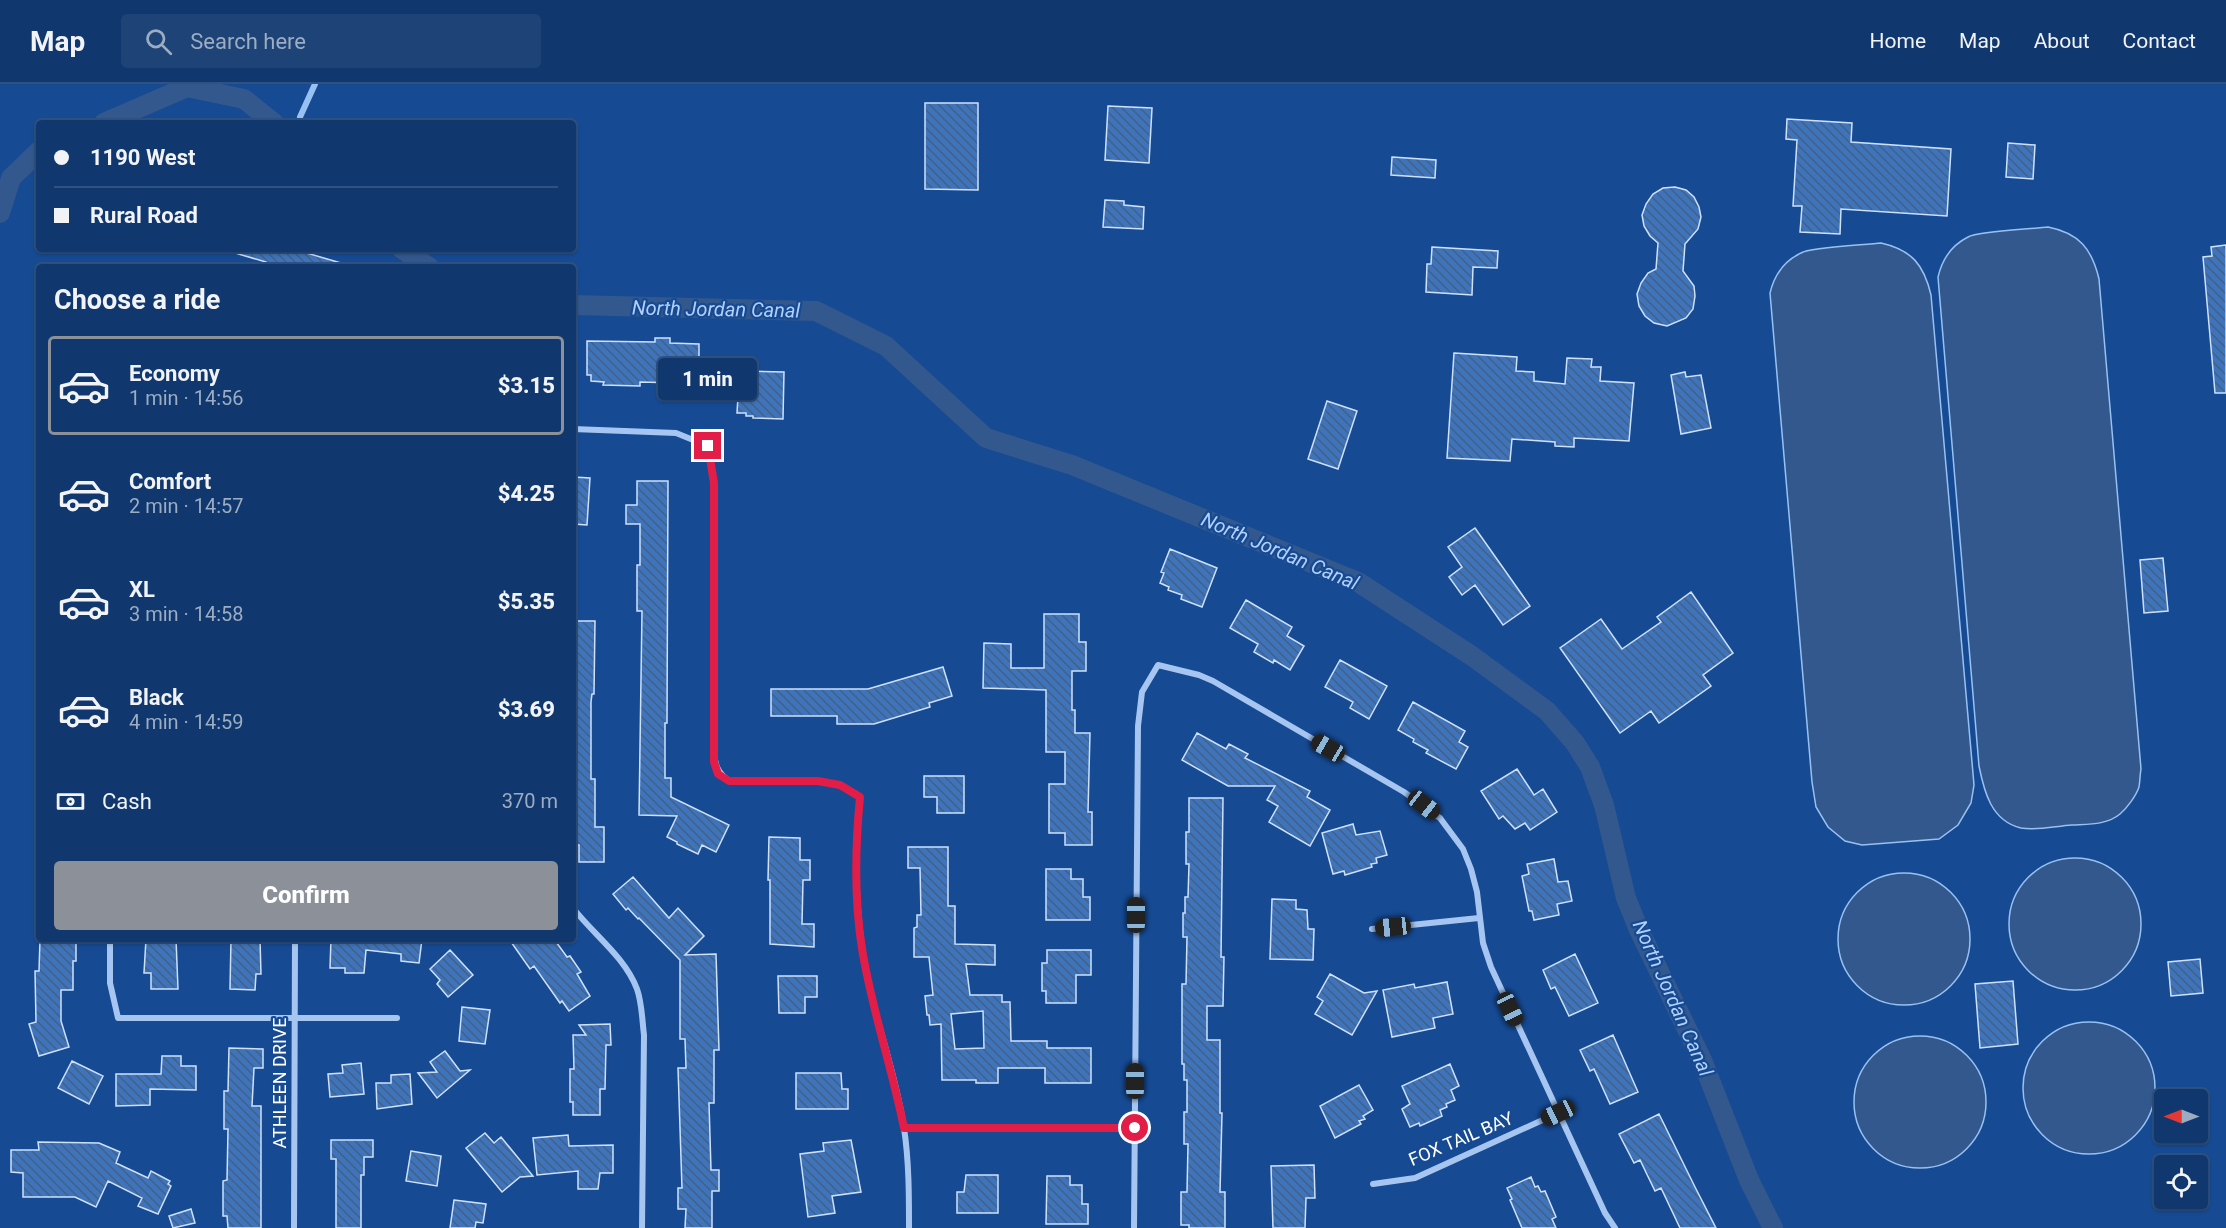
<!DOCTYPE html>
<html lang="en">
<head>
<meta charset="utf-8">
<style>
  body { margin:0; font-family:Roboto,sans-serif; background:#1e4376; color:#f1f3f6; height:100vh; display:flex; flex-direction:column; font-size:22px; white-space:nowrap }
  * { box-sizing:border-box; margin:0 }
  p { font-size:20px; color:#9cacc2 }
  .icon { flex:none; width:33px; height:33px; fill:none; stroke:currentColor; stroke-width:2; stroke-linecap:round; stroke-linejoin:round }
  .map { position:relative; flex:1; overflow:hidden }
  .details { position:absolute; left:36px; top:180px; width:540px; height:678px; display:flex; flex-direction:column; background:#10386e; border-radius:6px; box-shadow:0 2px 4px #0004,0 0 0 2px #305281 }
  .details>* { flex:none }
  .banner { position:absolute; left:36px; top:36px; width:540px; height:132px; border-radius:6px; box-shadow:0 2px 4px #0004,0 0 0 2px #305281; display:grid; align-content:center; height:132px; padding:0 18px; background:#10386e }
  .needle { width:39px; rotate:270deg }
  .buttons { position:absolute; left:2154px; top:1005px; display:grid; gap:12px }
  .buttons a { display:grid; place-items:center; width:54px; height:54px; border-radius:6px; background:#10386e; box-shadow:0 2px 4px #0004,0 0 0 2px #305281; font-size:30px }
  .end { position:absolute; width:27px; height:27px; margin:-14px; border:8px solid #e11d48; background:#fff; box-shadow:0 0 0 3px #fff }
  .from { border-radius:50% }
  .bubble { position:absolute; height:42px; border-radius:6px; background:#10386e; box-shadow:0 2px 4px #0004,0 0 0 2px #305281; font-size:20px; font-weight:800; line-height:42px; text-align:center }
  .car { position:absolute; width:18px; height:36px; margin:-18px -9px; border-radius:8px; box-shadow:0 0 4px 2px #0007; background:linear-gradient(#222 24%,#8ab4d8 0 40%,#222 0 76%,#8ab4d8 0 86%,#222 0) }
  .banner b { display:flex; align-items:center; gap:21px; height:57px; font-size:22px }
  .banner b+b { border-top:2px solid #305281 }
  .banner i { width:15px; height:15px; background:#f1f3f6 }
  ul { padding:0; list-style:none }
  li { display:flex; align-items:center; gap:18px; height:99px; margin:0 12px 9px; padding:0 6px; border:3px solid transparent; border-radius:6px }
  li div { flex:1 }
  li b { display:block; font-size:22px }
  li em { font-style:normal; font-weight:800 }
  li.active { border-color:#8c9099 }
  li>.icon { width:54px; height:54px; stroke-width:1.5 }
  h2 { padding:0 18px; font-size:27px; line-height:72px }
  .pay { display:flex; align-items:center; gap:15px; height:66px; padding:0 18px; font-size:22px }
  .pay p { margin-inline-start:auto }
  .button { display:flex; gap:12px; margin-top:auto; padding:12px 18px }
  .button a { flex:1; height:69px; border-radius:6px; background:#8c9099; color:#fff; font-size:24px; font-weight:800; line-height:69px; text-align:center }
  header { display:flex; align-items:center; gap:36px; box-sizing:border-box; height:84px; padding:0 30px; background:#10386e; border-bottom:2px solid #305281 }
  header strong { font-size:28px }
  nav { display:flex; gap:33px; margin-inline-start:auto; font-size:21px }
  .search { width:420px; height:54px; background:#1e4376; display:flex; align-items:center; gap:15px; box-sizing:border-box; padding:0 21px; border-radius:6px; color:#9cacc2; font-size:22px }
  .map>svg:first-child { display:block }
</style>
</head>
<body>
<header>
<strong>Map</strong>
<div class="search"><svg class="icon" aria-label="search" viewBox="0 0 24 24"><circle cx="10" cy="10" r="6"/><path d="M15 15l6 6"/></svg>Search here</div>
<nav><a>Home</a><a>Map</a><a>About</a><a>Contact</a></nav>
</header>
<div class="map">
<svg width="2226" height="1144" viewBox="0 0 2226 1144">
  <defs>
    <pattern id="building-back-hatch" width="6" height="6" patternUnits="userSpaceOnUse" patternTransform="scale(1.5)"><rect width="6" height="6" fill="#3e74bb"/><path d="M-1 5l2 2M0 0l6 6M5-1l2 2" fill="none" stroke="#456084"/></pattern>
  </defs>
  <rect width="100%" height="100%" fill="#164a93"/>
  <path fill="#32588e" stroke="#98c1f3" stroke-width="1.5" d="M2048 143C2079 149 2092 165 2099 195L2141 685C2140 690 2140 697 2139 703 2136 712 2127 724 2120 730 2107 741 2089 740 2072 741 2056 742 2037 747 2021 744 1991 737 1984 707 1979 682L1938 193C1942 176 1952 161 1968 153 1979 147 2033 145 2048 143Z
    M1881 159C1912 166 1924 181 1931 211L1974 701 1971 719 1958 741 1939 755 1862 761 1845 757 1828 743 1816 723 1812 698 1770 209C1774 192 1784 177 1801 169 1811 163 1866 161 1881 159Z
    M2009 840a66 66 0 1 1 132 0a66 66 0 1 1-132 0Z
    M1838 855a66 66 0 1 1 132 0a66 66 0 1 1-132 0Z
    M2023 1004a66 66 0 1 1 132 0a66 66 0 1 1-132 0Z
    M1854 1018a66 66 0 1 1 132 0a66 66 0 1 1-132 0Z"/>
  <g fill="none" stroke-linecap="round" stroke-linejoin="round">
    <path stroke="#98c1f3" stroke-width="6" d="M300 33 315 0"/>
    <path stroke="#32588e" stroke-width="20" d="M104 39 187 3 244 15 274 39
      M0 129 11 94 39 67
      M402 165 429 183
      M573 221 816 227 886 262 986 354 1072 381 1358 498 1472 572 1547 627 1575 659 1590 683 1604 721 1626 814 1639 846 1702 976 1749 1096 1773 1144"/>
  </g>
  <path fill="url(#building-back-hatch)" stroke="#cde1fc" stroke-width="1.5" fill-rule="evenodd" d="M925 19H978V106L925 105Z
    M1108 22 1152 24 1149 79 1105 76Z
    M1787 35 1852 39 1851 58 1951 65 1947 132 1841 125 1840 150 1800 148 1802 122H1793L1797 56 1786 55Z
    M2008 59 2035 61 2033 95 2006 93Z
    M1392 73 1436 76 1435 94 1391 91Z
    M1675 103 1686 106 1694 113 1699 123 1701 133 1698 145 1685 160 1683 187 1694 202 1695 212 1693 225 1686 234 1667 242 1654 239 1645 232 1639 222 1637 210 1641 199 1648 189 1656 185 1658 159 1650 152 1644 142 1642 131 1646 120 1653 110 1663 104Z
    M1105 116 1124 117V121L1144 123 1143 145 1103 143Z
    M2226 161V309H2215L2203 173 2212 172 2211 163Z
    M1432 163 1498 167 1497 184 1473 183 1472 211 1426 208 1427 180H1431Z
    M235 165H293L341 179 340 183H265L266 178 235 169Z
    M655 254H670V259L699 260V277H710V286L784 288 783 335 753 334V332H746V329H737L738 312H733V304L678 302V299L640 298V302L603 301 604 298 591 297V291H587V257L655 258Z
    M1454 269 1517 273 1516 287 1534 288V297L1565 300 1567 274 1592 275 1591 283H1601L1600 297 1634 299 1629 357 1574 354V363L1555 362V358L1512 355 1510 377 1447 374Z
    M1685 288 1686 293 1701 291 1711 344 1681 350 1671 291Z
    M1327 317 1357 327 1338 385 1308 375Z
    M573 393 590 394 587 441 573 440Z
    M637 397H668L667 639H665V694H671V713L729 741 716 768 702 761 698 770 677 760V758L667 753 677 732 639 731 642 527H637V481H640V440H626V421H637Z
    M1475 444 1530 522 1503 541 1475 501 1462 511 1449 493 1462 483 1448 463Z
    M1170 465 1217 484 1202 523 1181 515 1182 511 1168 506 1169 503 1160 499 1164 489 1161 488Z
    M2163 474 2168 527 2144 529 2140 476Z
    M1691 508 1733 569 1703 591 1711 602 1659 639 1651 627 1620 649 1560 564 1601 535 1622 565 1661 538 1657 533Z
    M1246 516 1292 543 1287 552 1304 562 1290 586 1274 576 1273 579 1254 568 1258 560 1230 544Z
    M1044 530H1079V558H1086V587H1072V626H1075V649H1090L1088 728H1092V761H1065V749H1049V700H1065V668H1046V606L983 604 984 559 1011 560V584H1044Z
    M573 537H595L594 610H592L591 618V695H595V743H604V778H579V761H573Z
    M1340 576 1387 602 1369 635 1350 624 1353 618 1325 603Z
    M943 583 952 612 929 619 930 623 874 640H837V632H771V605H868Z
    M1413 618 1465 647 1459 658 1468 663 1456 685 1426 669 1428 666 1413 658 1414 655 1398 646Z
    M1197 649 1226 665 1229 660 1248 670 1245 674 1310 707 1307 713 1330 726 1310 762 1269 738 1278 722 1267 716 1275 702H1228L1182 676Z
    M1517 685 1534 711 1543 705 1557 728 1530 746 1525 739 1515 745 1503 732 1499 735 1481 707Z
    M924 692H964V729H937V713H924Z
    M1189 714H1223L1221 873H1224L1223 922H1207V956H1220V1029H1222L1220 1108H1225V1144H1189V1141H1181V1108H1187L1188 1060H1184V1028H1187V996H1184V980H1182V900H1186L1187 853H1183V829H1185V813H1188L1189 780H1186V748H1189Z
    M1353 740 1356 751 1380 747 1387 771 1376 774 1377 779 1371 780 1372 783 1345 791 1344 787 1333 790 1322 749Z
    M769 753 800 754V776H810V796H803L802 840H814V863L770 860V796H768Z
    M908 763H948V822H955V860L995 861V881L966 880 970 911H1002V918H1010L1011 957H1047V964H1091V999H1045V984H998V999H976V996H942L941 940 930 941 929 931H927L925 912 933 911 929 873H914V844L917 843V831H921L920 784H908ZM983 927 984 964 955 965 951 930Z
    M1554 775 1558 798 1568 797 1572 817 1557 820 1559 831 1534 836 1532 827H1529L1522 792 1529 790 1527 780Z
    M1046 785H1071V795H1083V813H1090V836H1046Z
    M633 793 669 834 678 824 704 852 685 871 716 870 719 966H714V1019H709L711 1086H719V1107H712V1144H685L686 1125H678V1104H682L678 984H686L685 955H680V876L639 834 638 835 628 824 626 826 613 810Z
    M1272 815 1296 816V825L1307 826 1308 845H1314L1313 876 1270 875Z
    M40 855 76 857V877H73V906H61V937L69 963 39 972 29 940 36 938 35 887H39Z
    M146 855H176L178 905H151V889H144Z
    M231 855H260L261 890H256L255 906 230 905Z
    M331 855H422L419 879 401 877V870L366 866 364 889H345V884H330Z
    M509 855H554L567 873 570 872 581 888 577 890 590 912 569 927 562 917 560 919 534 882 530 885Z
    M450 866 473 891 448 913 437 900 440 896 430 885Z
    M1047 866H1091V891H1076V919H1046V907H1042V879H1047Z
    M1575 870 1598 919 1569 932 1555 903 1551 905 1543 886Z
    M2200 875 2203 909 2171 912 2168 878Z
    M1330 890 1364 909 1377 907 1352 951 1315 930 1323 917 1317 913Z
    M778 892H817V913H805V929H779Z
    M2013 897 2018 960 1980 964 1975 900Z
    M1447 898 1453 930 1433 934 1435 944 1392 953 1383 906 1414 900 1415 904Z
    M462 923 490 926 485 960 459 957Z
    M610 940 611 961H606L605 1005H600V1031H573V1018H570V985H574L573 951H586L579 941Z
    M1613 951 1638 1008 1610 1020 1594 985 1590 987 1580 966Z
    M229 964 263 965V984H254L252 1022H261V1144H228L227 1132H223V1097L227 1096 228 1045H224V1007H228Z
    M445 967 460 987 470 986 437 1014 418 989 437 988 430 978Z
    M162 972H181V982H196V1006L150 1005V1021L116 1022V990H161Z
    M72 977 103 992 89 1020 58 1004Z
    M361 979 364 1010 330 1013 328 990 343 989 342 981Z
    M1450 980 1459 1002 1451 1006 1455 1016 1446 1020 1447 1023 1440 1026 1442 1032 1420 1042 1419 1039 1410 1043 1402 1025 1410 1020 1402 1002Z
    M796 989H841L842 1005H848V1025H796Z
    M410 990 412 1020 377 1025 376 999H391V991Z
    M1359 1001 1373 1026 1363 1032 1365 1035 1359 1037 1361 1040 1335 1054 1320 1022Z
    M1659 1030 1695 1103 1716 1144H1680L1661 1104 1655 1107 1640 1076 1634 1079 1619 1050Z
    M485 1049 494 1059 501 1053 533 1092 520 1093 502 1108 466 1064Z
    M568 1051 569 1062 613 1061V1089H600L598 1105H578V1087L537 1091 533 1054Z
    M331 1056H373V1073H364V1091H361V1144H336V1075H331Z
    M851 1056 861 1108 832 1112 835 1129 808 1133 800 1070 824 1067 823 1059Z
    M38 1058 99 1059 120 1068 116 1079 148 1094 151 1087 170 1097 168 1100 171 1102 158 1130 138 1122 142 1114 108 1097 96 1123 75 1113H23V1089L11 1088V1066H39Z
    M411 1067 441 1072 437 1102 406 1097Z
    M1314 1081 1315 1114H1306L1305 1144H1273L1271 1082Z
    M966 1091H998V1129H957V1108H964Z
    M1047 1092H1070V1101H1082V1120H1088V1140H1046Z
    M1531 1093 1535 1103 1538 1102 1541 1108 1545 1107 1556 1133 1552 1135 1556 1144H1522L1510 1116 1512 1115 1507 1104Z
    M454 1116 486 1120 483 1139 476 1138 475 1144H450Z
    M191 1125 195 1139 173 1144 169 1132Z"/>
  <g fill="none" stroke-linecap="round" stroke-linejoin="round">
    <path stroke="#a6c6f1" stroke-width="6" d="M573 345 676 349 708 362 714 399V667C715 681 717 688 729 697H818L840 701 860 713C855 763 855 813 862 863 870 924 895 983 904 1044 909 1077 909 1111 909 1144
      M573 824C593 850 625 873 637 905 642 919 642 935 644 951L642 1144
      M1372 845 1479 834
      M110 855V899L118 934H397
      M904 1044H1135
      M1373 1100 1415 1094 1558 1029
      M294 1144 295 855
      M1134 1144 1138 642 1142 608 1158 581 1199 591 1213 597 1404 708 1440 734 1463 765 1471 785 1477 808 1483 859 1491 883 1605 1129 1615 1144"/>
  </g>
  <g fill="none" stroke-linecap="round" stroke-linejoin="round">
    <path stroke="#e11d48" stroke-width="8" d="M708 362 714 399V678L718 690 729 697H818L840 701 860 713C855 764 854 814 862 865 872 926 892 984 904 1044H1135"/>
  </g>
  <g text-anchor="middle" stroke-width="4.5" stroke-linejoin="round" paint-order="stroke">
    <g font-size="18" fill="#fff" stroke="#164a93">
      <text transform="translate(280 999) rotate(-90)" y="6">ATHLEEN DRIVE</text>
      <text transform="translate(1461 1055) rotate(-23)" y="6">FOX TAIL BAY</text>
    </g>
    <g font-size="20" font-style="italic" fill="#b2d0f8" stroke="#164a93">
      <text transform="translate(716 225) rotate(1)" y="7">North Jordan Canal</text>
      <text transform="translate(1280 467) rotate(23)" y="7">North Jordan Canal</text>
      <text transform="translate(1673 914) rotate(66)" y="7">North Jordan Canal</text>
    </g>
  </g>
</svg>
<div class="buttons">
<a><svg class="needle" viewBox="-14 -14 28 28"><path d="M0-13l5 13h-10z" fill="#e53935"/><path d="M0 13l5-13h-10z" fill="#9cacc2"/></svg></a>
<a><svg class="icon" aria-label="locate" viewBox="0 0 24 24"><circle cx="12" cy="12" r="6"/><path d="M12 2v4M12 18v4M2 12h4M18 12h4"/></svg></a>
</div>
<i class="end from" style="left:1135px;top:1044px"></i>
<i class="end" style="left:708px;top:362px"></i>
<div class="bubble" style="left:658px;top:274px;width:99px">1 min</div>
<i class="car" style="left:1328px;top:664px;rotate:300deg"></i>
<i class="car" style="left:1424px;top:721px;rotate:128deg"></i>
<i class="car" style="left:1136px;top:831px;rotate:0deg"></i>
<i class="car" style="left:1393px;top:843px;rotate:264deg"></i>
<i class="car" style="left:1510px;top:925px;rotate:155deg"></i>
<i class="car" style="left:1135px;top:997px;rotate:0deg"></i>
<i class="car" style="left:1558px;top:1029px;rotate:245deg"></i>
<div class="banner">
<b><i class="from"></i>1190 West</b>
<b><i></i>Rural Road</b>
</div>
<section class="details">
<h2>Choose a ride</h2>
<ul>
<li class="active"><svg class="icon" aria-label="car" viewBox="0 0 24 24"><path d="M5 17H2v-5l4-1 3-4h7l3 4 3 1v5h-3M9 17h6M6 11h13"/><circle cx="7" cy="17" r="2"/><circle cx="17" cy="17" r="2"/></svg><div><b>Economy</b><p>1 min · 14:56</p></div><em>$3.15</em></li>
<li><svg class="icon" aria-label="car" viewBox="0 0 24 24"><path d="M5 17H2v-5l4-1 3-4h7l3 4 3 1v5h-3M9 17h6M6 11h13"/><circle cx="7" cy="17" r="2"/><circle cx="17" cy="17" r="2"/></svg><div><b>Comfort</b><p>2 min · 14:57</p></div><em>$4.25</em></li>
<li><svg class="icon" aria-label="car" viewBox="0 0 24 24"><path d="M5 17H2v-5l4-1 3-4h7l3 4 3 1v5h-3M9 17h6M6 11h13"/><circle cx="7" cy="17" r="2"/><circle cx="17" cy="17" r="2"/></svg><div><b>XL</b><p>3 min · 14:58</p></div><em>$5.35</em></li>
<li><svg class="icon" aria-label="car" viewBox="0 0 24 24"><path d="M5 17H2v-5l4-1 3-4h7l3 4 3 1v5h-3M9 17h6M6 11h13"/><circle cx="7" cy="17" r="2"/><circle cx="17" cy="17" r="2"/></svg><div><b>Black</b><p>4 min · 14:59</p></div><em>$3.69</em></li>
</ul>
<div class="pay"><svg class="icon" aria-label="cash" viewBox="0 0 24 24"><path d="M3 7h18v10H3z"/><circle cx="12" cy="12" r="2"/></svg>Cash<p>370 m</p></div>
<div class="button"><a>Confirm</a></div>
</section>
</div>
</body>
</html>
